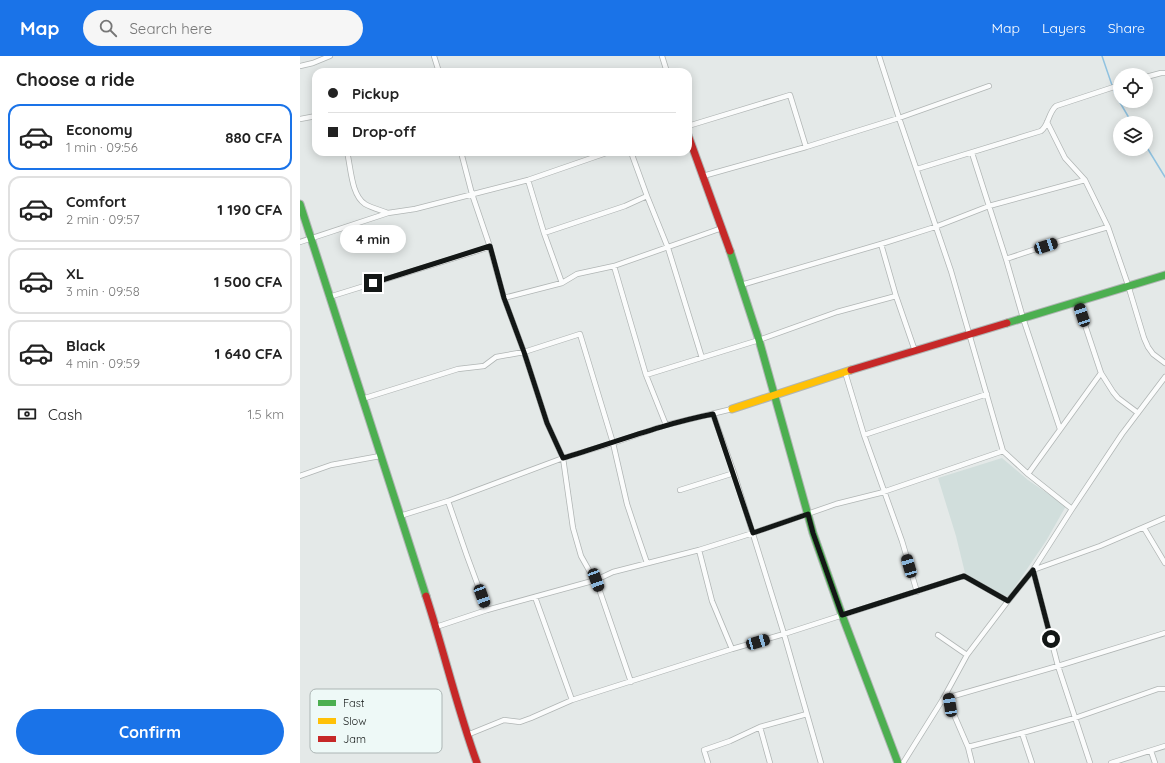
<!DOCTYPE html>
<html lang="en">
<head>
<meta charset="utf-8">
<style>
  body { margin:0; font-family:Quicksand,sans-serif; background:#f6f6f6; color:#222; height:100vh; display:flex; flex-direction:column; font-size:15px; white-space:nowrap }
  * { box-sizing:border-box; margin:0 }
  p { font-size:13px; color:#767676 }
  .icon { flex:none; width:22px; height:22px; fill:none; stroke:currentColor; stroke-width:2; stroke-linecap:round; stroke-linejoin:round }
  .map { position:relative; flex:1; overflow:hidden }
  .side { display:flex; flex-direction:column; background:#fff; width:300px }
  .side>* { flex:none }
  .hud { position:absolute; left:12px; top:12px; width:380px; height:88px; border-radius:12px; box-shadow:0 2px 10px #0003; display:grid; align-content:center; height:88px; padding:0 16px; background:#fff }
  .controls { position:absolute; left:813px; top:12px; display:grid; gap:8px }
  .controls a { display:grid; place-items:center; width:40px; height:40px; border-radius:50%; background:#fff; box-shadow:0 2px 10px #0003; font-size:20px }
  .end { position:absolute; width:18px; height:18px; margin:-9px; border:5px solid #131716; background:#fff; box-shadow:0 0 0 2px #fff }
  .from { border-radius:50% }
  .bubble { position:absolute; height:28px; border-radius:14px; background:#fff; box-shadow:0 2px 10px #0003; font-size:13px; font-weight:700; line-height:28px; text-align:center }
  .car { position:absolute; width:12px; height:24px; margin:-12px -6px; border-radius:5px; box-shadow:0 0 3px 1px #0007; background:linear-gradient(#222 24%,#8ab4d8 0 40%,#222 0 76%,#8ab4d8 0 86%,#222 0) }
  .hud b { display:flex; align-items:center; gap:14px; height:38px; font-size:15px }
  .hud b+b { border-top:1px solid #e0e0e0 }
  .hud i { width:10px; height:10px; background:#222 }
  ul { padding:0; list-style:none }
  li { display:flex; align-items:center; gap:12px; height:66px; margin:0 8px 6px; padding:0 8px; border:2px solid #e0e0e0; border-radius:12px }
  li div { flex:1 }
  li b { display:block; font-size:15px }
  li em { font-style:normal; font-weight:700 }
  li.selected { border-color:#1a73e8 }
  li>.icon { width:36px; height:36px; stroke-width:1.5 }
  h2 { padding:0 16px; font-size:18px; line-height:48px }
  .pay { display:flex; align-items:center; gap:10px; height:44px; padding:0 16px; font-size:15px }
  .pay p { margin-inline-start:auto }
  .primary-button { display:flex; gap:8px; margin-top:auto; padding:8px 16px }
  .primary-button a { flex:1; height:46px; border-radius:24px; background:#1a73e8; color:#fff; font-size:16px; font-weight:700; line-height:46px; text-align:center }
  header { display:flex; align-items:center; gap:24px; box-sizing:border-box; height:56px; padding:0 20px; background:#1a73e8; color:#fff }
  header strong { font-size:19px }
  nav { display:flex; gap:22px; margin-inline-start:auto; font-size:14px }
  .search { width:280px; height:36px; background:#f6f6f6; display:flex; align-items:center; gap:10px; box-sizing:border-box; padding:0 14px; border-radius:22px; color:#767676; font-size:15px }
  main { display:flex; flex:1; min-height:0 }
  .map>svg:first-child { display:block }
</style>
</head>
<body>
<header>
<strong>Map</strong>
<div class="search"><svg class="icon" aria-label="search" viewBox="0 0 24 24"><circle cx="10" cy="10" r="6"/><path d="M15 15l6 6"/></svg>Search here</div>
<nav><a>Map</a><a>Layers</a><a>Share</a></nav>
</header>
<main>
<section class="side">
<h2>Choose a ride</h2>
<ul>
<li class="selected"><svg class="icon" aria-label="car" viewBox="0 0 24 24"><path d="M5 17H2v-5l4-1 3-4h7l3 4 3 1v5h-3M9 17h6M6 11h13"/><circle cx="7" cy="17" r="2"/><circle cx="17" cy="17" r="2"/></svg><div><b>Economy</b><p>1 min · 09:56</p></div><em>880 CFA</em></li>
<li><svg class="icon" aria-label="car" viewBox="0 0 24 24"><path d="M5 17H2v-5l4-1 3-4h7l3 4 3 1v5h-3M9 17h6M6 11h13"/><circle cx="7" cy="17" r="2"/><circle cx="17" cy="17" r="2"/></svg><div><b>Comfort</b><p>2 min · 09:57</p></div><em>1 190 CFA</em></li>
<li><svg class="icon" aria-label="car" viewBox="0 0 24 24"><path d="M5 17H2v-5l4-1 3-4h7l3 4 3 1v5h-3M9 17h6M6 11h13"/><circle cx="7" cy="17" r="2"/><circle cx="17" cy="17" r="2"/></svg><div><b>XL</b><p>3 min · 09:58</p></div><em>1 500 CFA</em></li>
<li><svg class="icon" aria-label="car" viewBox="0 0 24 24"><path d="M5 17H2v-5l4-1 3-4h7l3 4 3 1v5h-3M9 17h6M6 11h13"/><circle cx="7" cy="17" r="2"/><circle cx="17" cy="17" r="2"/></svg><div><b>Black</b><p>4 min · 09:59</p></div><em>1 640 CFA</em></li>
</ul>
<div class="pay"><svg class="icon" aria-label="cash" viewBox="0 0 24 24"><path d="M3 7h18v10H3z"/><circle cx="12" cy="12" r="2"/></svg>Cash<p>1.5 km</p></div>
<div class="primary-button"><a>Confirm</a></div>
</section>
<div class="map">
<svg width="865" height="707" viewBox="0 0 865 707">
  <rect width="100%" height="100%" fill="#e4e9e8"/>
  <path fill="#d1dedc" d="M702 402 728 424 766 450 746 485 708 541 692 534 665 517 656 480 638 422Z"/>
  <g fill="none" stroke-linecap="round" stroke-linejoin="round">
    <path stroke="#90c2e0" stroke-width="1.5" d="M802 0 815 38 832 67
      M846 90 865 121"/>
    <g stroke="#b0b5b4" stroke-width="6">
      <path id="street" d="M134 0 139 16
        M362 0 367 16
        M579 0 599 62 651 215 703 395 728 418 772 453
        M0 10 13 7 30 0
        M846 21 861 17H865
        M0 63 16 60
        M747 66 765 102 785 124 808 171 828 229 844 282 848 291 853 298 865 307
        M388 70 490 39 506 91
        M47 96C51 111 51 139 65 148 72 152 80 154 88 157
        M161 96 172 138 190 191 204 242 224 296 247 367 263 402 273 472 281 500 290 516 296 524 331 626
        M331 96 347 140 368 192 402 302
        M672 97 706 203 723 262 760 373
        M617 113 741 75C749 69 748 57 756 50L820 29
        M403 120 506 91 599 62 689 30
        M228 124 244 177 262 227
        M244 177 325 150 347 140
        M0 186 88 157 115 153 228 124 309 96
        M581 188 596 240 615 295
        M706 203 760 185 808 171
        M314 210 346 319 366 369
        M441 229 581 188 635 171 689 150 785 124
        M29 241 190 191
        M204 242 262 227 277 218 314 210 422 172
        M777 245 801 317 813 336 818 342 838 357
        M545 316 564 379 602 485 617 536
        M346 319 459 284 537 256 596 240
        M62 343 158 313 184 310 196 301 224 296 280 278 313 387 327 448 337 478 347 507
        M413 358 434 417 484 578 521 707
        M564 379 687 338
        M728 418 801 317
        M0 420 31 409 80 400
        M380 434 434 417
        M100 460 148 445
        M844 472 865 507
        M733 514 758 610 790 707
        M733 514 800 490 865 462
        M235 541 272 644
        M187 554 296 524 313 516 399 494
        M136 571 187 554 167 500 148 445 263 402 313 387 366 369 432 353
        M638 579 667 599
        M432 593 412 545 399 494 453 477 536 448 580 437 703 395
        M649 641 652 654 668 691 672 707
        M643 643 758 610 865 577
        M460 671 470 707
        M722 677 732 707
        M167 679 204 664 220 666 231 662 272 644 432 593 484 578 664 520 708 545
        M668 691 722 677 775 662 858 633H865
        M851 695 855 707
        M408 707 404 694 430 685 460 671 507 658
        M603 707 643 643 667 599 708 545 733 514 772 453 822 378 865 321
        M811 707 865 690"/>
    </g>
    <g stroke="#b0b5b4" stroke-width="9">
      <path id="fast" d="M0 148 126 540
        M430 195 459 284 513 477 542 559 598 707
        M707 267 865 219"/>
    </g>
    <g stroke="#b0b5b4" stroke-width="9">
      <path id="slow" d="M432 353 551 314"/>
    </g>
    <g stroke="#b0b5b4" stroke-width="9">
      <path id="jam" d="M388 79 430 195
        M551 314 707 267
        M126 540C144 595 157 652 177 707"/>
    </g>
    <use href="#street" stroke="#fbfcfc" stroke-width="4.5"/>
    <use href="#fast" stroke="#4caf50" stroke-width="7"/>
    <use href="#slow" stroke="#ffc107" stroke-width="7"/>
    <use href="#jam" stroke="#c62828" stroke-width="7"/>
  </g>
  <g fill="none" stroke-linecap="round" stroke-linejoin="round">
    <path stroke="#131716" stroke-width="5" d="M73 227 190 190 204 242 224 296 247 367 263 402C313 387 362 368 413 358L453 477 508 458 513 477 542 559 664 520 708 545 733 514 751 583"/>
  </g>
  <rect x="10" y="633" width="132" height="64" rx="6" fill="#eef9f7" stroke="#acb5b4" stroke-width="1"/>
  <rect x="18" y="644" width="18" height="6" fill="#4caf50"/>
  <rect x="18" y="662" width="18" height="6" fill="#ffc107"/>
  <rect x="18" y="680" width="18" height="6" fill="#c62828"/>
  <g font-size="11" fill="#131716">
    <text x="43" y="651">Fast</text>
    <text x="43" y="669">Slow</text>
    <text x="43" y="687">Jam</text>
  </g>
</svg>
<div class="controls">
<a><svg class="icon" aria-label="locate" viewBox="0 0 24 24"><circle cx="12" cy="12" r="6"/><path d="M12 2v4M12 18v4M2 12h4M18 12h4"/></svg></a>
<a><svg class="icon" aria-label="layers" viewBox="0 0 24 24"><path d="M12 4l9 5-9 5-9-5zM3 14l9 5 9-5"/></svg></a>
</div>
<i class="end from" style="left:751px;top:583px"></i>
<i class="end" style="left:73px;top:227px"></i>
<div class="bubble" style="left:40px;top:169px;width:66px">4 min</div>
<i class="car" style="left:746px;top:190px;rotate:72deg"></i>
<i class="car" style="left:782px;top:259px;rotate:342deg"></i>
<i class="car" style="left:609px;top:510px;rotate:344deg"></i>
<i class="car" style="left:296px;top:524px;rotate:160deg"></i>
<i class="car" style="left:182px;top:540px;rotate:160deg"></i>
<i class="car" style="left:458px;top:586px;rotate:74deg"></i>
<i class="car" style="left:650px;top:649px;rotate:351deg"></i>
<div class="hud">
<b><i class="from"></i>Pickup</b>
<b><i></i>Drop-off</b>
</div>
</div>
</main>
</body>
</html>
